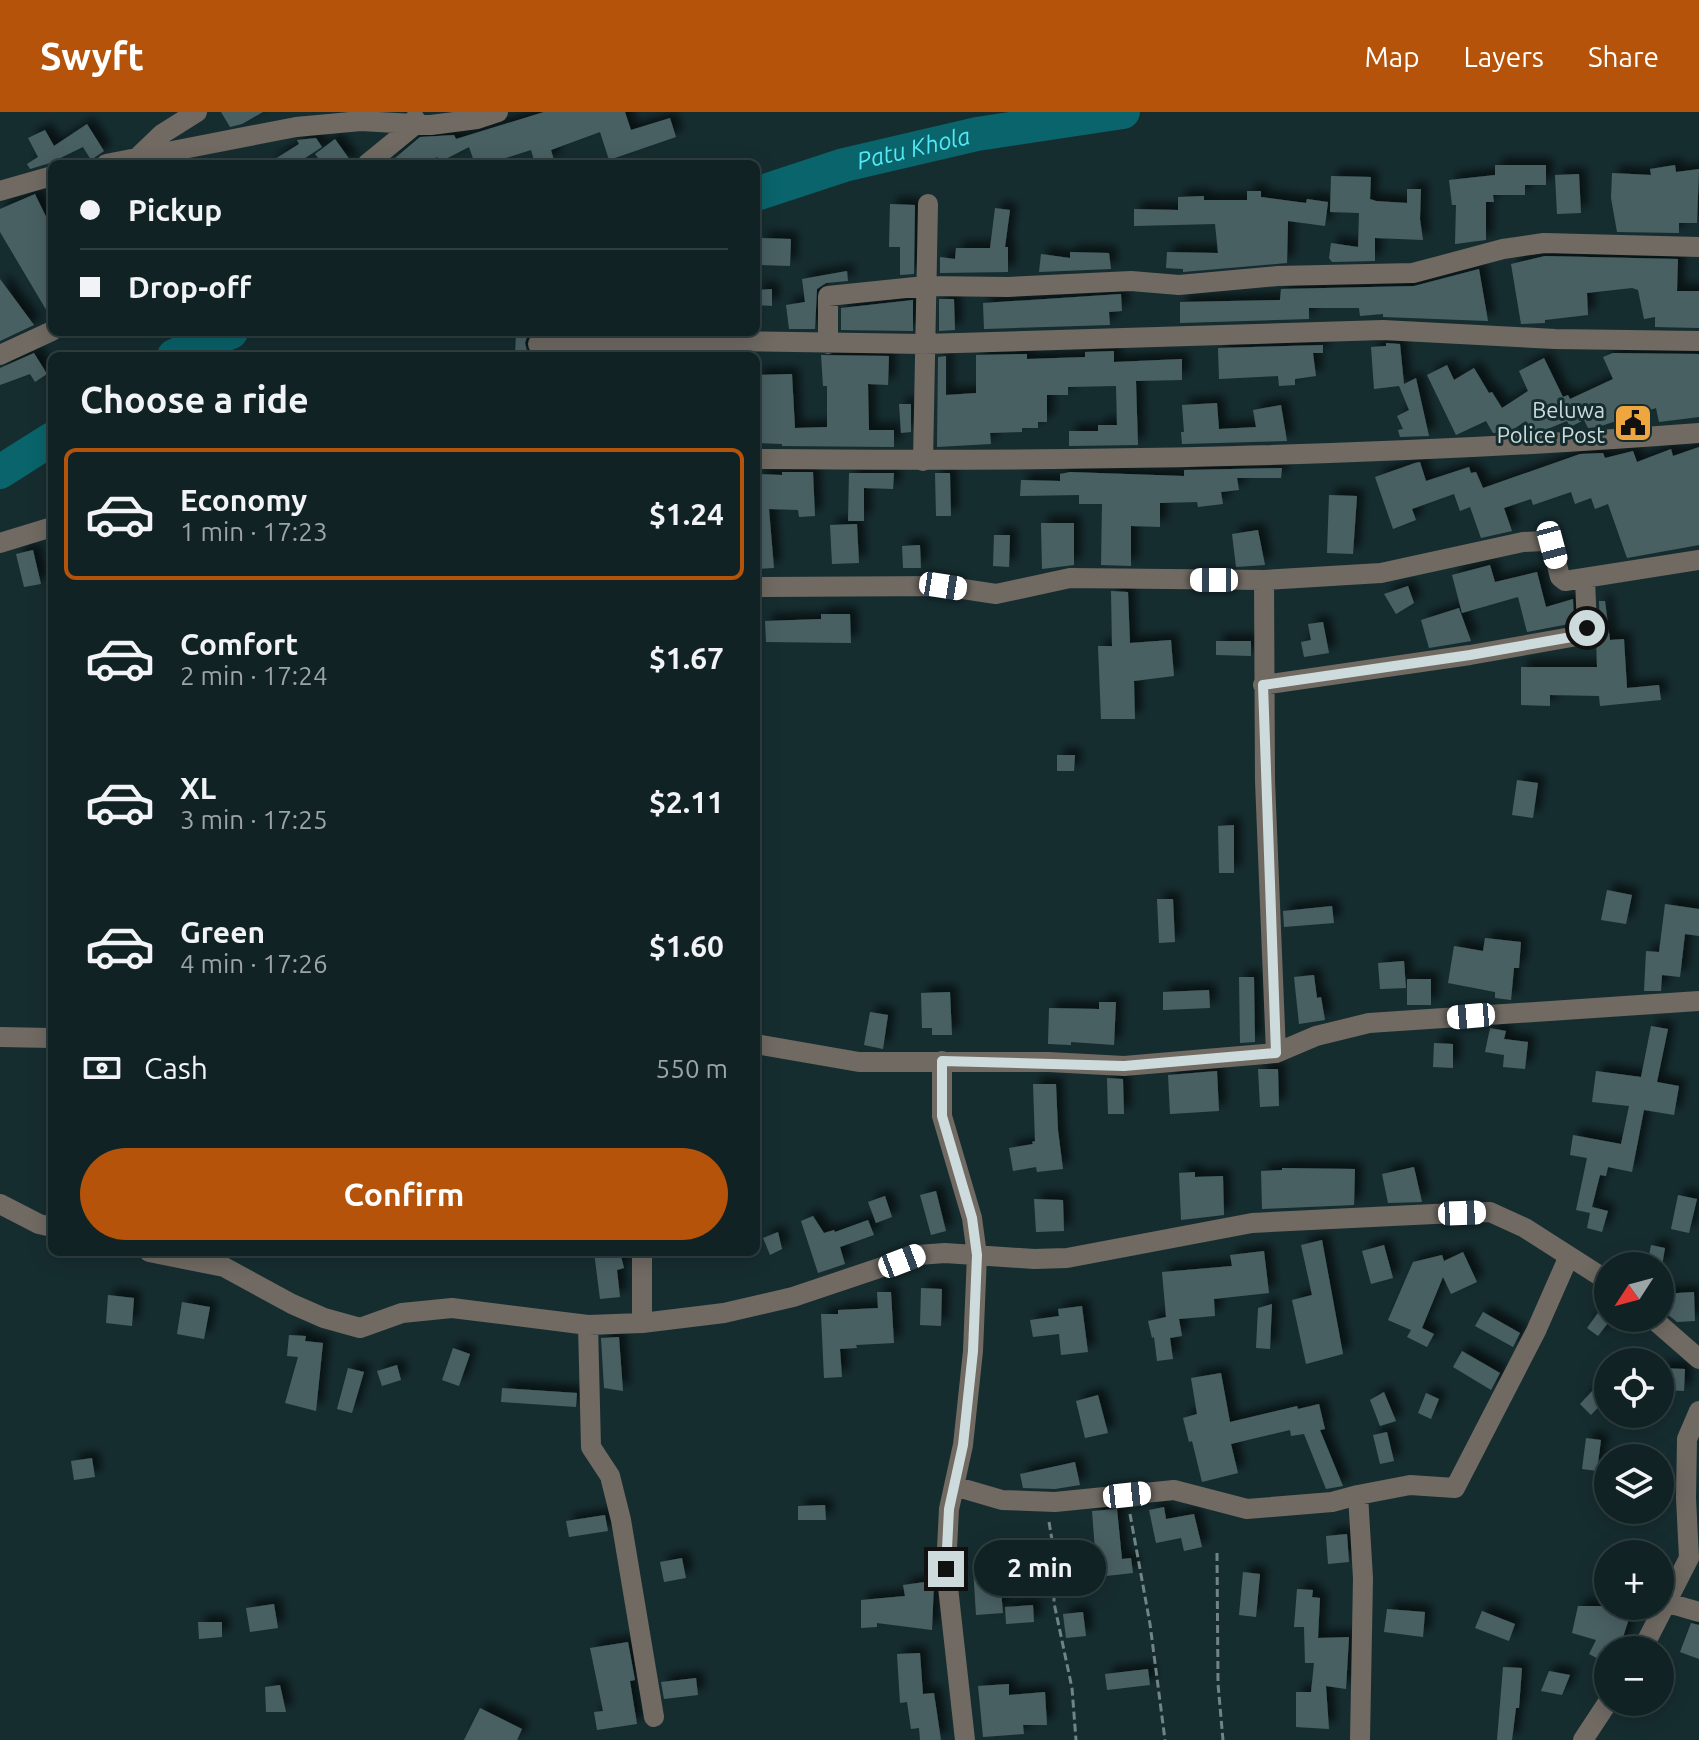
<!DOCTYPE html>
<html lang="en">
<head>
<meta charset="utf-8">
<style>
  body { margin:0; font-family:Ubuntu,sans-serif; background:#1e2f31; color:#f1f3f6; height:100vh; display:flex; flex-direction:column; font-size:30px; white-space:nowrap }
  * { box-sizing:border-box; margin:0 }
  p { font-size:26px; color:#9ca4a6 }
  .icon { flex:none; width:44px; height:44px; fill:none; stroke:currentColor; stroke-width:2; stroke-linecap:round; stroke-linejoin:round }
  .map { position:relative; flex:1; overflow:hidden }
  .side { position:absolute; left:48px; top:240px; width:712px; height:904px; display:flex; flex-direction:column; background:#102224; border-radius:12px; box-shadow:0 4px 20px #0003,0 0 0 2px #303f41 }
  .side>* { flex:none }
  .top-card { position:absolute; left:48px; top:48px; width:712px; height:176px; border-radius:12px; box-shadow:0 4px 20px #0003,0 0 0 2px #303f41; display:grid; align-content:center; height:176px; padding:0 32px; background:#102224 }
  .needle { width:52px; rotate:234deg }
  .tools { position:absolute; left:1594px; top:1140px; display:grid; gap:16px }
  .tools a { display:grid; place-items:center; width:80px; height:80px; border-radius:50%; background:#102224; box-shadow:0 4px 20px #0003,0 0 0 2px #303f41; font-size:40px }
  .end { position:absolute; width:36px; height:36px; margin:-18px; border:10px solid #cddbdc; background:#111; box-shadow:0 0 0 4px #111 }
  .from { border-radius:50% }
  .bubble { position:absolute; height:56px; border-radius:28px; background:#102224; box-shadow:0 4px 20px #0003,0 0 0 2px #303f41; font-size:26px; font-weight:700; line-height:56px; text-align:center }
  .car { position:absolute; width:24px; height:48px; margin:-24px -12px; border-radius:10px; box-shadow:0 0 6px 2px #0007; background:linear-gradient(#fff 24%,#345 0 40%,#fff 0 76%,#345 0 86%,#fff 0) }
  .top-card b { display:flex; align-items:center; gap:28px; height:76px; font-size:30px }
  .top-card b+b { border-top:2px solid #303f41 }
  .top-card i { width:20px; height:20px; background:#f1f3f6 }
  ul { padding:0; list-style:none }
  li { display:flex; align-items:center; gap:24px; height:132px; margin:0 16px 12px; padding:0 16px; border:4px solid transparent; border-radius:12px }
  li div { flex:1 }
  li b { display:block; font-size:30px }
  li em { font-style:normal; font-weight:700 }
  li.active { border-color:#b45309 }
  li>.icon { width:72px; height:72px; stroke-width:1.5 }
  h2 { padding:0 32px; font-size:36px; line-height:96px }
  .pay { display:flex; align-items:center; gap:20px; height:88px; padding:0 32px; font-size:30px }
  .pay p { margin-inline-start:auto }
  .cta { display:flex; gap:16px; margin-top:auto; padding:16px 32px }
  .cta a { flex:1; height:92px; border-radius:48px; background:#b45309; color:#fff; font-size:32px; font-weight:700; line-height:92px; text-align:center }
  header { display:flex; align-items:center; gap:48px; box-sizing:border-box; height:112px; padding:0 40px; background:#b45309; color:#fff }
  header strong { font-size:38px }
  nav { display:flex; gap:44px; margin-inline-start:auto; font-size:28px }
  .map>svg:first-child { display:block }
</style>
</head>
<body>
<header>
<strong>Swyft</strong>
<nav><a>Map</a><a>Layers</a><a>Share</a></nav>
</header>
<div class="map">
<svg width="1699" height="1628" viewBox="0 0 1699 1628">
  <defs>
    <filter id="shadow"><feDropShadow dx="7" dy="-7" stdDeviation="4" flood-color="#0009"/></filter>
  </defs>
  <rect width="100%" height="100%" fill="#162d30"/>
  <g fill="none" stroke-linecap="round" stroke-linejoin="round">
    <g stroke="#0a646b" stroke-width="34">
      <path id="s1" d="M756 82 844 53 977 22 1123 0"/>
      <path d="M174 244 231 220"/>
      <path d="M0 360 52 327"/>
    </g>
  </g>
  <path fill="#486163" filter="url(#shadow)" d="M221 0H263L242 12 230 15Z
    M544 0H625L631 18 670 6 676 25 609 48 600 20 551 38 554 48 540 52H535L531 38 487 52H475L469 35 440 50 437 45 423 52H388L420 25 454 23 456 27Z
    M87 12 104 39 91 48 83 35 50 51 30 57 27 52 38 45 28 26 45 18 54 34Z
    M316 26 322 35 296 52H267L299 32 297 28Z
    M335 27 353 52H323L315 42Z
    M1495 53H1546V73H1525V83H1493L1494 90H1486V128L1455 132 1456 93H1452L1449 68 1495 63Z
    M1675 53 1676 60 1699 57 1697 111H1679V121L1617 120 1611 86 1612 61 1651 63 1650 57Z
    M1579 62 1581 101 1557 102 1555 63Z
    M1331 64 1371 65 1370 87 1376 89 1407 91V77H1421L1420 107 1423 128 1375 126V149L1332 150 1329 146 1331 131 1358 135 1359 101 1330 100Z
    M1247 79H1261V85L1306 91 1307 87 1328 90 1325 114 1288 109 1287 151 1183 160V157L1166 156 1167 140 1218 141 1215 112 1134 114V97L1178 98V85L1204 84V88H1247Z
    M35 82 52 117 51 206 0 120V97Z
    M890 92 915 93 914 162 900 163V135H889Z
    M995 96 1010 98 1005 135H1008V160L940 161V145L955 147 956 136H990Z
    M762 126 791 127 790 154 761 153Z
    M1070 140 1109 141 1111 157 1039 160 1041 142 1070 146Z
    M1545 144 1678 147 1677 179H1699V216L1655 215V205L1644 207 1638 178 1632 176 1587 181 1588 203 1545 208V211L1521 212 1511 152Z
    M1479 157 1488 209 1383 205V202L1360 204 1359 196H1309V207L1180 211V190L1280 188 1281 177 1414 174Z
    M847 159 848 169 826 171 817 177 815 217H789L786 193 805 190 802 167Z
    M0 167 34 213 0 229Z
    M772 177V194L756 193V178Z
    M1121 182 1122 199 1109 200 1110 213 984 217 983 191Z
    M939 187H954L955 218 939 219Z
    M913 188V219L841 218V196Z
    M516 220H534L527 225 525 231 527 239 534 244H515Z
    M1386 231 1400 232 1404 272 1416 266 1429 324 1400 325 1398 318 1403 317 1397 304 1409 298 1399 274 1374 277 1371 235 1386 234Z
    M1323 233V241H1313L1316 264 1295 267V273L1279 274 1278 264 1219 267 1218 236Z
    M1114 239V250L1182 247V268L1136 269 1138 333 1069 334V319H1098V313H1117L1116 274 1068 275V283H1047V310H1038V316H1022V320L990 321 991 332 937 335 938 245 946 244V283L976 281V243L1027 242V247L1085 245V240Z
    M34 241 47 262 35 270 30 262 0 273V256Z
    M1613 241 1699 242V305L1659 310 1656 296 1598 315 1588 316 1584 308 1570 315 1567 309 1545 318 1532 319 1526 309 1509 320 1493 321 1486 309 1456 323 1427 263 1447 253 1454 268 1474 256 1489 281 1492 280 1502 296 1528 279 1519 259 1544 246 1563 285 1568 283 1570 287 1613 267 1603 245Z
    M821 243 889 244 888 273 868 272 869 318H894V335L782 334V332L756 331V263L792 262 795 316 827 315V274H823Z
    M1217 291 1219 317 1256 315 1253 298 1281 293 1287 329 1182 332 1181 320H1184L1182 293Z
    M899 292H911V320L901 321Z
    M1699 335V433L1627 446 1608 392 1595 397 1591 386 1575 392 1571 380 1533 393 1531 387 1504 396 1512 419 1481 426 1470 395 1460 399 1454 382 1412 397 1416 408 1393 417 1375 365 1415 351 1420 350 1426 369 1469 355 1471 361 1476 360 1483 376 1580 342 1603 341 1605 346 1633 339 1637 350 1671 337 1673 344Z
    M1282 356 1281 366H1237L1239 378 1221 380 1223 392 1198 395 1197 390 1160 391V415L1131 414V454L1101 453 1102 392H1079V383L1020 384 1021 368 1060 369V362L1070 360 1184 364V358Z
    M782 360H813L815 404 799 405 798 398 769 397 774 456 756 457 759 362 782 363Z
    M849 361H894L893 377 864 376V409H848Z
    M935 361H950L951 404H936Z
    M1329 383 1357 384 1353 442 1327 441Z
    M1041 411H1074V453L1042 457Z
    M857 412 859 451 832 452 830 413Z
    M1258 418 1265 453 1236 455 1232 422Z
    M994 423H1010L1009 455 993 454Z
    M920 433 921 456H903L902 434Z
    M33 438 41 472 24 475 16 442Z
    M1490 453 1495 470 1537 460 1546 495 1573 487 1574 511 1527 520 1518 485 1462 501 1452 463Z
    M1408 474 1414 491 1396 502 1384 482Z
    M1111 479 1128 480 1130 531 1171 528 1174 564 1134 569 1135 607H1101L1098 534H1112Z
    M1599 489H1605L1610 528 1624 527 1627 576 1659 573 1661 588 1600 594 1599 584 1550 583V594L1521 593V555H1597L1596 527 1600 515Z
    M1459 496 1471 529 1429 536 1421 508Z
    M821 502H850L851 531 766 530 765 509 821 507Z
    M1323 510 1329 541 1304 545 1301 530 1311 528 1308 512Z
    M1216 529H1251V544L1216 543Z
    M1057 643H1075L1074 659H1057Z
    M1517 668 1538 671 1533 706 1512 703Z
    M1234 713V761H1219L1218 714Z
    M1607 778 1632 783 1626 812 1601 808Z
    M1157 787H1173L1175 830 1159 831Z
    M1665 792 1699 797V824L1685 822 1680 865 1662 863 1661 879H1644L1646 839 1659 840Z
    M1332 794 1334 811 1284 815 1283 799Z
    M1485 826 1521 830 1519 856H1514L1511 888 1495 886V880L1448 871 1454 834 1483 839Z
    M1404 849 1406 876 1380 877 1378 851Z
    M1314 863 1317 886 1321 885 1325 908 1299 912 1294 865Z
    M1239 865H1254L1255 930 1240 931Z
    M1407 867H1431V893H1407Z
    M1209 878 1210 896 1163 898V880Z
    M950 880 952 923H932V916H922L921 881Z
    M1099 890H1116L1114 933 1071 930V933L1048 932 1049 896 1099 897Z
    M870 900 888 903 883 937 864 933Z
    M1651 914 1668 917 1657 970 1679 974 1674 1003 1644 998 1632 1060 1608 1055 1606 1064 1600 1063 1592 1095 1608 1099 1602 1120 1587 1116 1590 1101 1576 1098 1587 1046 1570 1043 1573 1023 1621 1032 1629 994 1592 990 1596 959 1641 965Z
    M1490 916 1506 919 1504 927 1528 930 1525 957 1503 955 1504 943 1485 940Z
    M1434 931 1453 932V956L1433 955Z
    M1258 957H1278L1279 994 1260 995Z
    M1217 959 1219 999 1170 1002 1168 963Z
    M1107 966 1123 967 1124 1002H1108Z
    M1033 972H1056L1058 1018 1063 1057 1037 1060 1036 1055 1013 1059 1009 1036 1033 1032 1032 1030 1035 1029Z
    M1414 1055 1422 1090 1388 1091 1382 1062Z
    M1282 1056 1355 1057 1354 1093 1262 1097 1261 1059 1282 1058Z
    M1195 1060V1065L1223 1064 1224 1103 1181 1108 1179 1061Z
    M936 1079 946 1119 931 1123 920 1083Z
    M1678 1083 1697 1087 1689 1121 1671 1117Z
    M885 1084 892 1105 876 1111 868 1090Z
    M1034 1087 1063 1088 1064 1119 1036 1120Z
    M813 1104 824 1121 834 1118 835 1120 868 1108 874 1123 840 1135 845 1152 818 1161 801 1109Z
    M778 1120 782 1137 770 1143 763 1126Z
    M1322 1128 1343 1242 1306 1252 1292 1188 1312 1183 1301 1133Z
    M1384 1133 1393 1166 1371 1172 1362 1139Z
    M1651 1133 1665 1136 1662 1154H1647Z
    M1264 1139 1269 1181 1214 1187 1215 1204 1179 1207 1182 1224 1170 1226 1173 1247 1157 1249 1154 1225 1152 1226 1148 1209 1166 1205 1162 1160 1232 1154 1230 1143Z
    M594 1140H620L624 1156 617 1158 620 1185 600 1187Z
    M1463 1140 1477 1170 1451 1182 1443 1165 1422 1216 1434 1222 1427 1235 1407 1225 1411 1218 1388 1208 1413 1150 1442 1143 1444 1149Z
    M921 1176 942 1177 941 1214 920 1213Z
    M877 1180H891L894 1231 856 1233 857 1236 840 1237 842 1265 824 1266 821 1202H838V1198L878 1196Z
    M1694 1180 1695 1209 1677 1210 1660 1196V1182Z
    M108 1183 134 1186 132 1214 106 1211Z
    M1608 1187V1211L1598 1224 1587 1216Z
    M182 1190 210 1195 204 1227 177 1222Z
    M1272 1192 1270 1237 1256 1236 1258 1196Z
    M1082 1194 1088 1240 1061 1243 1059 1222 1033 1225 1030 1208 1059 1204 1058 1197Z
    M1483 1200 1520 1221 1513 1235 1475 1214Z
    M289 1223 306 1224 305 1229 323 1231 316 1299 285 1291 298 1245 287 1244Z
    M619 1225 623 1279 604 1276 601 1226Z
    M453 1236 470 1242 459 1274 442 1268Z
    M1462 1239 1500 1261 1491 1278 1453 1255Z
    M397 1253 401 1268 382 1274 377 1259Z
    M348 1256 364 1260 352 1301 337 1297Z
    M1660 1256 1685 1257 1684 1279 1660 1278Z
    M1221 1261 1230 1310 1297 1294 1298 1297 1319 1292 1325 1317 1320 1318 1343 1374 1326 1377 1304 1322 1291 1324 1290 1318 1231 1332 1238 1361 1202 1370 1192 1329 1189 1330 1183 1306 1197 1302 1191 1266Z
    M1608 1262V1285L1591 1303 1580 1292Z
    M502 1276 577 1281 576 1295 501 1290Z
    M1384 1280 1396 1309 1380 1314 1370 1288Z
    M1426 1281 1439 1287 1431 1307 1418 1301Z
    M1098 1283 1108 1321 1085 1326 1076 1289Z
    M1387 1320 1394 1349 1380 1352 1373 1323Z
    M1586 1326 1601 1328 1597 1359 1582 1357Z
    M92 1346 95 1365 74 1368 71 1349Z
    M1075 1350 1080 1373 1055 1377 1023 1376 1020 1362Z
    M825 1393 826 1408H798V1394Z
    M1164 1395 1166 1407 1194 1402 1202 1435 1184 1439 1181 1426 1156 1431 1149 1398Z
    M1117 1397 1122 1447 1131 1446 1133 1461 1097 1465 1092 1399Z
    M605 1403 608 1419 569 1425 566 1409Z
    M1347 1422 1349 1450 1328 1452 1326 1424Z
    M682 1446 686 1466 664 1470 660 1450Z
    M999 1455 1003 1501 976 1503 973 1456Z
    M1243 1460 1260 1462 1256 1505 1239 1503Z
    M925 1470 934 1471 932 1518 877 1511V1515L861 1516V1488L905 1484 903 1473Z
    M1297 1477 1313 1478 1312 1485 1320 1486 1318 1526 1349 1525 1346 1577 1326 1574 1329 1617 1296 1615V1580H1311L1314 1551H1305L1304 1515H1294Z
    M274 1492 278 1516 250 1520 246 1496Z
    M1033 1493 1034 1510 1006 1512 1005 1495Z
    M1578 1494H1633L1619 1538H1608L1604 1550 1589 1542 1596 1528 1572 1521Z
    M1387 1497 1425 1500 1423 1525 1384 1520Z
    M1482 1499 1515 1512 1509 1529 1475 1516Z
    M1083 1500 1086 1524 1066 1526 1063 1502Z
    M198 1510H222V1525L199 1527Z
    M1691 1511 1699 1513V1547L1680 1540Z
    M628 1530 635 1568 630 1569 637 1612 597 1618 594 1600 603 1599 590 1536Z
    M920 1541 923 1582 934 1581 941 1628H920L919 1616 911 1617 907 1590 900 1591 897 1542Z
    M1503 1555 1522 1556 1519 1596H1516L1512 1628H1497Z
    M1148 1557 1150 1573 1107 1578 1105 1562Z
    M1549 1559 1570 1563 1562 1583 1541 1579Z
    M696 1566 698 1583 664 1587 661 1570Z
    M1009 1572V1583L1045 1580 1047 1613H1023L1024 1622 983 1625 978 1574Z
    M280 1573 286 1600H266L265 1575Z
    M480 1596 522 1617 517 1628H464Z"/>
  <g fill="none" stroke-linecap="round" stroke-linejoin="round">
    <path stroke="#708385" stroke-width="3" stroke-dasharray="8 4" stroke-linecap="butt" d="M1130 1402 1150 1512 1165 1628
      M1049 1410 1054 1440V1491L1072 1576 1076 1628
      M1217 1441 1218 1572 1223 1628"/>
    <path stroke="#706a63" stroke-width="20" d="M140 43 162 22 197 0
      M106 52 296 15 361 9 431 13 477 7 498 0
      M367 52 416 12 415 7
      M0 79 52 64
      M538 232 727 229 924 232 1383 218 1555 227 1699 229
      M828 232V184L925 174 1008 175 1131 169 1179 173 1278 164 1413 161 1503 137 1544 131 1699 135
      M0 243 52 219
      M756 347C1071 350 1385 345 1699 321
      M923 349 928 92
      M0 431 52 415
      M1264 468 1265 669 1276 941
      M756 475 943 474 996 482 1070 466 1264 468 1381 461 1523 430 1545 429 1552 433 1560 465 1565 469 1699 448
      M1263 573 1470 543 1583 523 1587 516 1585 467
      M0 925 52 926
      M756 932 859 950H1049L1124 954 1276 941 1316 924 1369 911 1699 889
      M942 949V1004L972 1106 977 1143 973 1239 963 1333 949 1397 946 1457 965 1628
      M0 1092 39 1112 52 1115
      M149 1140 224 1155 292 1192 324 1206 360 1216 402 1201 452 1196 588 1213 642 1211 724 1201 793 1185 918 1143 945 1141 1034 1147 1067 1146 1252 1111 1434 1102 1490 1100 1525 1116 1608 1169
      M1652 1206 1699 1247
      M642 1211V1140
      M588 1213 591 1335 610 1364 621 1408 654 1605
      M954 1374 1002 1388 1055 1390 1174 1378 1247 1397 1332 1390 1358 1383
      M1668 1491 1699 1500
      M1642 1538 1689 1446 1686 1386 1687 1327 1699 1299
      M1360 1628 1363 1466 1358 1383 1410 1373 1455 1376 1536 1219 1569 1144
      M1583 1628 1608 1590"/>
  </g>
  <g fill="none" stroke-linecap="round" stroke-linejoin="round">
    <path stroke="#cddbdc" stroke-width="10" d="M946 1457 949 1397 963 1333 973 1239 977 1143 972 1106 942 1004V949L1124 954 1276 941 1263 573 1470 543 1583 523 1587 516"/>
  </g>
  <defs>
    <g id="civic-square" transform="scale(2)"><rect x="-9" y="-9" width="18" height="18" rx="4" fill="#f0a63f" stroke="#162d30"/><path d="M-.6-6.5H3V-4.5H.6V-3L4-1V1h2V6H-6V1h2V-1L-.6-3ZM-1.2 2.5V6h2.4V2.5Z" fill="#111"/></g>
  </defs>
  <g fill-rule="evenodd">
    <use href="#civic-square" x="1633" y="311"/>
  </g>
  <g text-anchor="middle" stroke-width="6" stroke-linejoin="round" paint-order="stroke">
    <g font-size="22" fill="#cddbdc" stroke="#162d30" text-anchor="end">
      <text x="1605" y="306">Beluwa<tspan x="1605" dy="25">Police Post</tspan></text>
    </g>
    <g font-size="24" font-style="italic" fill="#53e8f5" stroke="#162d30">
      <text dy="8" stroke="none"><textPath href="#s1" startOffset="164">Patu Khola</textPath></text>
    </g>
  </g>
</svg>
<div class="tools">
<a><svg class="needle" viewBox="-14 -14 28 28"><path d="M0-13l5 13h-10z" fill="#e53935"/><path d="M0 13l5-13h-10z" fill="#9ca4a6"/></svg></a>
<a><svg class="icon" aria-label="locate" viewBox="0 0 24 24"><circle cx="12" cy="12" r="6"/><path d="M12 2v4M12 18v4M2 12h4M18 12h4"/></svg></a>
<a><svg class="icon" aria-label="layers" viewBox="0 0 24 24"><path d="M12 4l9 5-9 5-9-5zM3 14l9 5 9-5"/></svg></a>
<a>+</a>
<a>−</a>
</div>
<i class="end from" style="left:1587px;top:516px"></i>
<i class="end" style="left:946px;top:1457px"></i>
<div class="bubble" style="left:974px;top:1428px;width:132px">2 min</div>
<i class="car" style="left:1552px;top:433px;rotate:165deg"></i>
<i class="car" style="left:1214px;top:468px;rotate:270deg"></i>
<i class="car" style="left:943px;top:474px;rotate:99deg"></i>
<i class="car" style="left:1471px;top:904px;rotate:265deg"></i>
<i class="car" style="left:1462px;top:1101px;rotate:88deg"></i>
<i class="car" style="left:902px;top:1149px;rotate:69deg"></i>
<i class="car" style="left:1127px;top:1383px;rotate:84deg"></i>
<div class="top-card">
<b><i class="from"></i>Pickup</b>
<b><i></i>Drop-off</b>
</div>
<section class="side">
<h2>Choose a ride</h2>
<ul>
<li class="active"><svg class="icon" aria-label="car" viewBox="0 0 24 24"><path d="M5 17H2v-5l4-1 3-4h7l3 4 3 1v5h-3M9 17h6M6 11h13"/><circle cx="7" cy="17" r="2"/><circle cx="17" cy="17" r="2"/></svg><div><b>Economy</b><p>1 min · 17:23</p></div><em>$1.24</em></li>
<li><svg class="icon" aria-label="car" viewBox="0 0 24 24"><path d="M5 17H2v-5l4-1 3-4h7l3 4 3 1v5h-3M9 17h6M6 11h13"/><circle cx="7" cy="17" r="2"/><circle cx="17" cy="17" r="2"/></svg><div><b>Comfort</b><p>2 min · 17:24</p></div><em>$1.67</em></li>
<li><svg class="icon" aria-label="car" viewBox="0 0 24 24"><path d="M5 17H2v-5l4-1 3-4h7l3 4 3 1v5h-3M9 17h6M6 11h13"/><circle cx="7" cy="17" r="2"/><circle cx="17" cy="17" r="2"/></svg><div><b>XL</b><p>3 min · 17:25</p></div><em>$2.11</em></li>
<li><svg class="icon" aria-label="car" viewBox="0 0 24 24"><path d="M5 17H2v-5l4-1 3-4h7l3 4 3 1v5h-3M9 17h6M6 11h13"/><circle cx="7" cy="17" r="2"/><circle cx="17" cy="17" r="2"/></svg><div><b>Green</b><p>4 min · 17:26</p></div><em>$1.60</em></li>
</ul>
<div class="pay"><svg class="icon" aria-label="cash" viewBox="0 0 24 24"><path d="M3 7h18v10H3z"/><circle cx="12" cy="12" r="2"/></svg>Cash<p>550 m</p></div>
<div class="cta"><a>Confirm</a></div>
</section>
</div>
</body>
</html>
